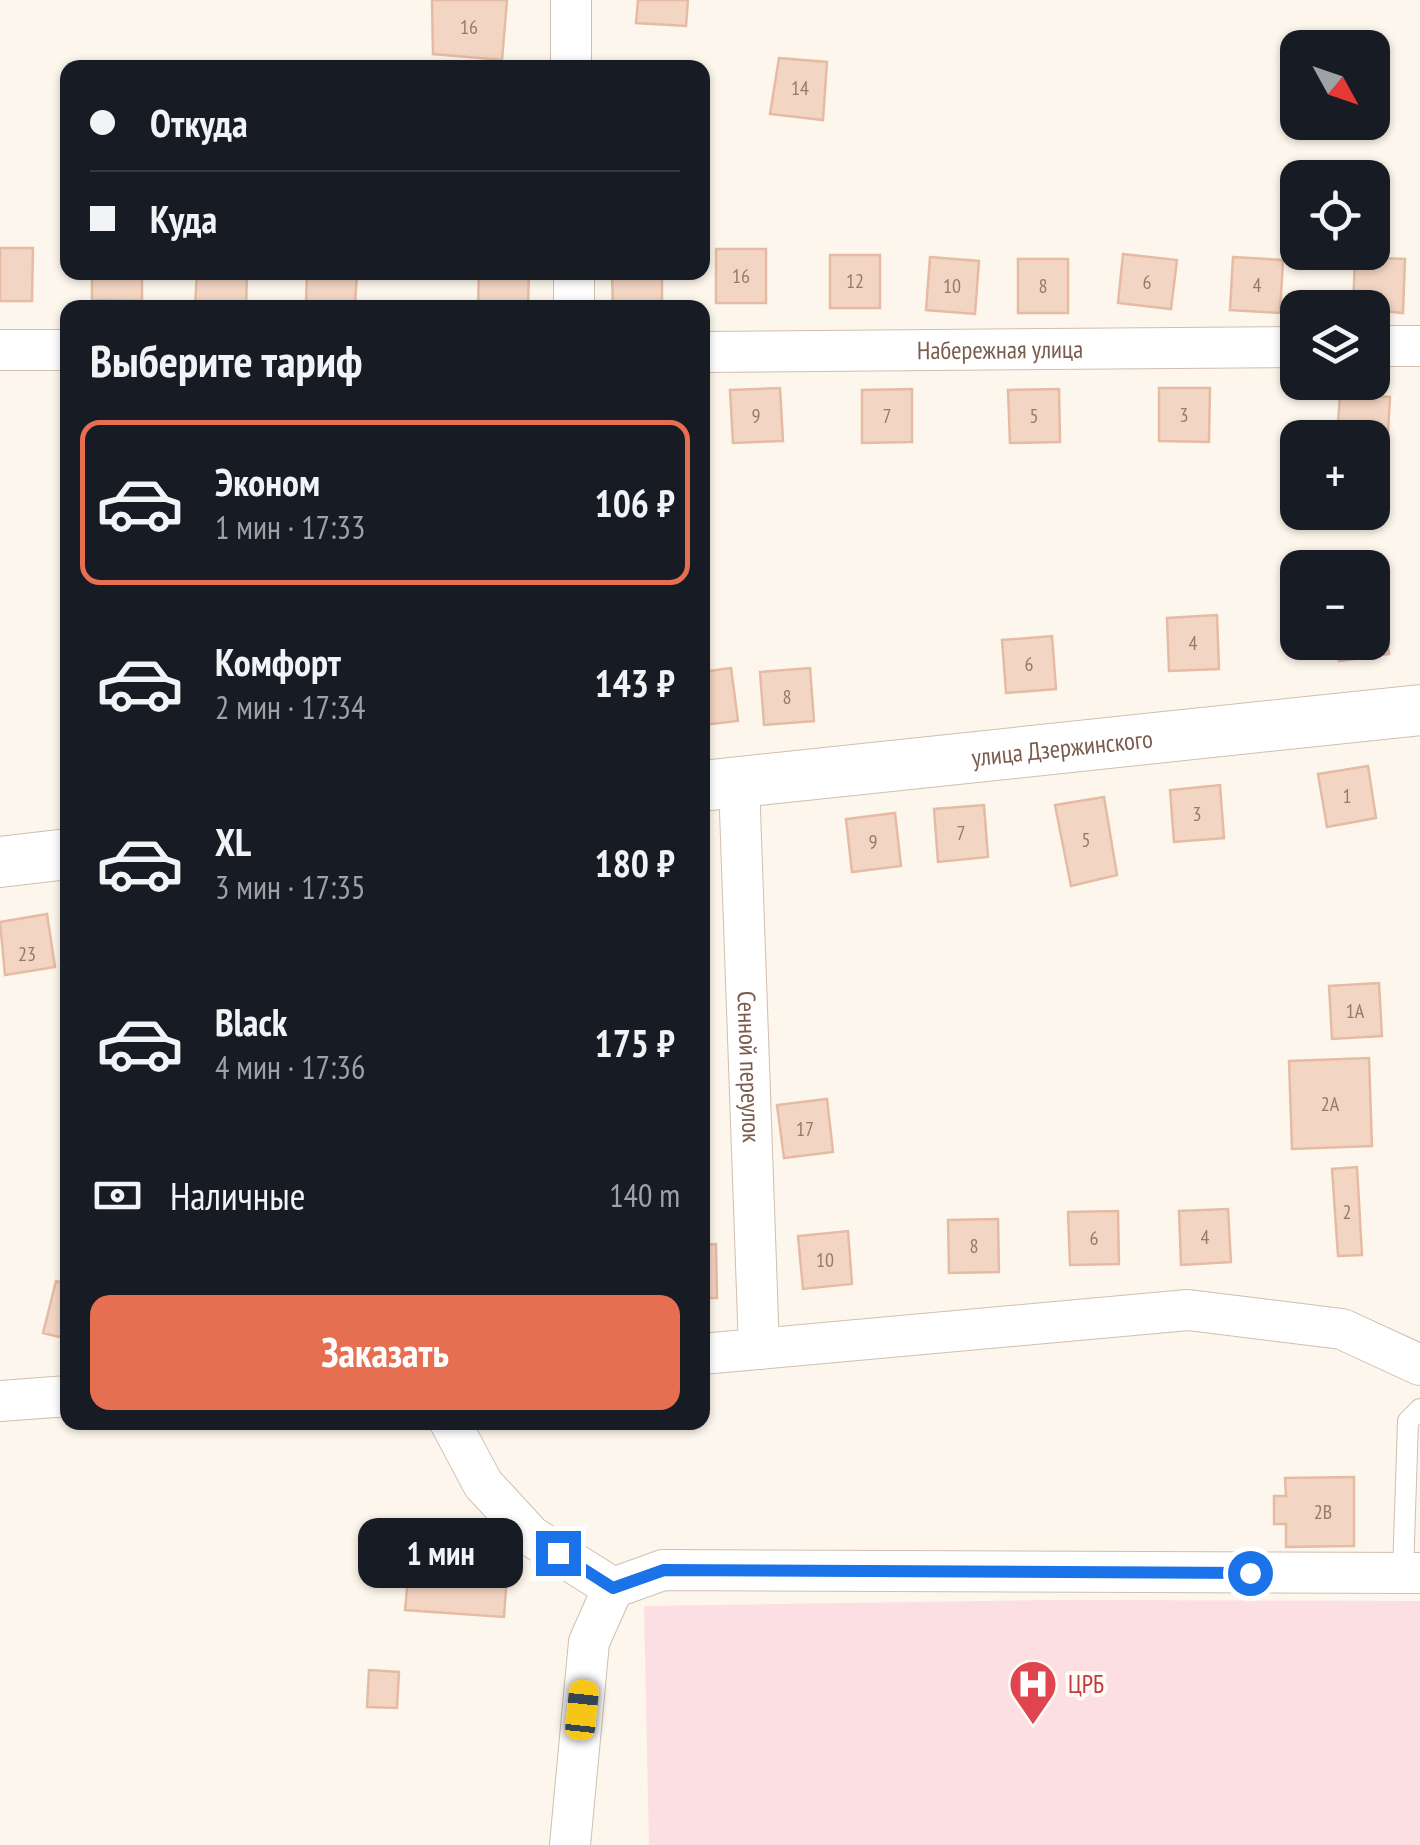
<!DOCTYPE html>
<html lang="ru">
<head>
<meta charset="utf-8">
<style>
  body { margin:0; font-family:"PT Sans Narrow",sans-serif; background:#242831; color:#f1f3f6; height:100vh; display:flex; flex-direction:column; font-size:38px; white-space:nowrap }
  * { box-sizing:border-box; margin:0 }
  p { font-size:32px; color:#9ea1a6 }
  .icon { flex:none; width:55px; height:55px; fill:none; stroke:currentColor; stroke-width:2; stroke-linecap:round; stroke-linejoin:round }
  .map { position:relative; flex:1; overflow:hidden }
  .sheet { position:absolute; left:60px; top:300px; width:650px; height:1130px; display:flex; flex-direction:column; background:#171b24; border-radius:20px; box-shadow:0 2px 8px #0004 }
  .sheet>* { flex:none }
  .banner { position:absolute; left:60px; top:60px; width:650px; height:220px; border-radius:20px; box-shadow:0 2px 8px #0004; display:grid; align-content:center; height:220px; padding:0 30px; background:#171b24 }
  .needle { width:65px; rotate:130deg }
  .buttons { position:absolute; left:1280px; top:30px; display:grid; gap:20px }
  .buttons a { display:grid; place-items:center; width:110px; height:110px; border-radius:20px; background:#171b24; box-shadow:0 2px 8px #0004; font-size:50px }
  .end { position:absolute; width:45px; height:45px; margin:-22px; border:12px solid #1a73e8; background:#fff; box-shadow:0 0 0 5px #fff }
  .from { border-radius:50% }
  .bubble { position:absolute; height:70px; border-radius:20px; background:#171b24; box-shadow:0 2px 8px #0004; font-size:32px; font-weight:600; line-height:70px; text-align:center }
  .car { position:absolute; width:30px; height:60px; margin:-30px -15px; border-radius:12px; box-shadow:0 0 8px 2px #0007; background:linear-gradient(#f5c518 24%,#345 0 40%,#f5c518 0 76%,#345 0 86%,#f5c518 0) }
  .banner b { display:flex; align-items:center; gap:35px; height:95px; font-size:38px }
  .banner b+b { border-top:2px solid #363941 }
  .banner i { width:25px; height:25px; background:#f1f3f6 }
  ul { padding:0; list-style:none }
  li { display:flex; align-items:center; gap:30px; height:165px; margin:0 20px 15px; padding:0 10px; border:5px solid transparent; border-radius:20px }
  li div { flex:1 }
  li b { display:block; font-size:38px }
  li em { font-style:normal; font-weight:600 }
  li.current { border-color:#e76f51 }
  li>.icon { width:90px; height:90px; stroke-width:1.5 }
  h2 { padding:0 30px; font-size:45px; line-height:120px }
  .pay { display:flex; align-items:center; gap:25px; height:110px; padding:0 30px; font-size:38px }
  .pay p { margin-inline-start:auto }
  .button { display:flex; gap:20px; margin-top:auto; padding:20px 30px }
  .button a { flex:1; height:115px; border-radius:20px; background:#e76f51; color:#fff; font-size:40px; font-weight:600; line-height:115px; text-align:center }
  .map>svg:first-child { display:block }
</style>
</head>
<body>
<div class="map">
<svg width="1420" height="1845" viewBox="0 0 1420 1845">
  <rect width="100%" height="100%" fill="#fdf6ec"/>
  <path fill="#fbdfe3" d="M1055 1600 1420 1601V1845H649L644 1606Z"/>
  <path fill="#f3d5c3" stroke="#e6bba3" stroke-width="2.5" d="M432 0H507L502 60 433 54Z
    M638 0H688L686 26 636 23Z
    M779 58 827 62 823 120 770 114Z
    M0 248H33L32 301H0Z
    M716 249H766V303H716Z
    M1123 254 1177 260 1171 309 1118 303Z
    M830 255H880V308H830Z
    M930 257 979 261 975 314 926 310Z
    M1233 257 1283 260 1280 313 1230 310Z
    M1355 257 1405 259 1403 313 1353 308Z
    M1018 259H1068V313H1018Z
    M92 272H142V301L92 300Z
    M197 272H247L246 308 195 307Z
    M307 272H357L355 305 306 304Z
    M479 272H529L528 308H478Z
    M612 272H662V308H613Z
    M780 388 783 441 733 443 730 390Z
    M1159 388H1210L1209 442 1159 441Z
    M912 389V442L862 443V390Z
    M1059 389 1060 442 1010 443 1008 390Z
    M1340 394 1390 397 1387 450 1372 449V438H1337Z
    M1382 601 1389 654 1339 661 1337 642H1372V602Z
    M1217 615 1219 669 1169 671 1167 618Z
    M1052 636 1056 689 1006 693 1002 640Z
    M731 668 738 721 702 725V672Z
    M810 668 814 721 764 725 760 672Z
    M1368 766 1376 818 1327 827 1318 774Z
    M1220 785 1224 838 1174 842 1170 790Z
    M1104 797 1117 875 1071 886 1055 805Z
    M984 805 988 857 938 862 934 809Z
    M895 813 901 866 852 872 846 819Z
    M47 914 55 967 5 975 0 922Z
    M1379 983 1382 1036 1332 1039 1329 986Z
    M1369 1058 1372 1146 1292 1149 1289 1061Z
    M827 1099 833 1152 784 1158 777 1105Z
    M1357 1167 1362 1255 1338 1256 1332 1169Z
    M1228 1209 1231 1262 1181 1265 1179 1211Z
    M1118 1211 1119 1264 1070 1265 1068 1212Z
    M998 1219 999 1272 949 1273 948 1220Z
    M848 1231 852 1284 803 1289 798 1236Z
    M716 1244 717 1298H702V1245Z
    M56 1281 68 1284V1339L43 1333Z
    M1354 1477V1546L1286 1547V1524H1274V1496H1286L1285 1478Z
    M409 1567 507 1574 504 1617 405 1610Z
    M369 1670 399 1672 397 1708 367 1707Z"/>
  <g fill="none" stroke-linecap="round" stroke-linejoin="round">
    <g stroke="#d1beb0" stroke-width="22">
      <path id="service" d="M1403 1573 1408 1421 1420 1409"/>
    </g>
    <g stroke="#d1beb0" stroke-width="42">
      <g id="minor">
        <path d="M571 0V68"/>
        <path d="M574 272V308"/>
        <path d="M1372 346H1420"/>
        <path d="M0 350H68"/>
        <path id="s1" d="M702 352 1298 347"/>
        <path id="s2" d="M739 782 759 1349"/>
        <path d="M702 1354 1188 1310 1342 1329 1420 1365"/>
        <path d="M0 1401 68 1396"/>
        <path d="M450 1422 483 1484 531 1536 613 1588"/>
        <path d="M570 1845 589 1642 613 1588 663 1570 1420 1573"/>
      </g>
    </g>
    <g stroke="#d1beb0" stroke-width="52">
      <g id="tertiary">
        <path id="s3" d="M702 786 1420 710"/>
        <path d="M0 862 68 854"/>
      </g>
    </g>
    <use href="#service" stroke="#fff" stroke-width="20"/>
    <use href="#minor" stroke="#fff" stroke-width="40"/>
    <use href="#tertiary" stroke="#fff" stroke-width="50"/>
  </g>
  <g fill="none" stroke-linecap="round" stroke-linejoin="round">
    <path stroke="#1a73e8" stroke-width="12" d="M558 1553 613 1588 664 1570 1250 1573"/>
  </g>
  <defs>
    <g id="hospital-pin" transform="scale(2.5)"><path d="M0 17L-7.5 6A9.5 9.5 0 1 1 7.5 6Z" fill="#e0444e" stroke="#fffaf3"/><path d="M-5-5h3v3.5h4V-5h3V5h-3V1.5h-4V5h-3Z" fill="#fff"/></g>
  </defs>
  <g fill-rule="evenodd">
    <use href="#hospital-pin" x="1033" y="1684"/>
  </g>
  <g text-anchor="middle" stroke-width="8" stroke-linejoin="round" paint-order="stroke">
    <g font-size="20" fill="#987a6a">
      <text x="469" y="34">16</text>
      <text x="800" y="95">14</text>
      <text x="741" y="283">16</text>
      <text x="855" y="288">12</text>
      <text x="1147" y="289">6</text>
      <text x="1257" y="292">4</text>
      <text x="952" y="293">10</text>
      <text x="1043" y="293">8</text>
      <text x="1184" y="422">3</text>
      <text x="756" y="423">9</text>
      <text x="887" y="423">7</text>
      <text x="1034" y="423">5</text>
      <text x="1193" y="650">4</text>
      <text x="1029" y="671">6</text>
      <text x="787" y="704">8</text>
      <text x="1347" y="803">1</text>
      <text x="1197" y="821">3</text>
      <text x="961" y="840">7</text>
      <text x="1086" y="847">5</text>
      <text x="873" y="849">9</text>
      <text x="27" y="961">23</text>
      <text x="1355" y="1018">1А</text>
      <text x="1330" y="1111">2А</text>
      <text x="805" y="1136">17</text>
      <text x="1347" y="1219">2</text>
      <text x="1205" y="1244">4</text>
      <text x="1094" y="1245">6</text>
      <text x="974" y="1253">8</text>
      <text x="825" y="1267">10</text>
      <text x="1323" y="1519">2В</text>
    </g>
    <g font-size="25" fill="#7a5c4d" stroke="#fffaf3">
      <text dy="9" stroke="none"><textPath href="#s1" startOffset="298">Набережная улица</textPath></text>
      <text dy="9" stroke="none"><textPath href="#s3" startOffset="362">улица Дзержинского</textPath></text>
      <text dy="9" stroke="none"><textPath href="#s2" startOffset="285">Сенной переулок</textPath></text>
    </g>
    <g font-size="25" fill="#be3a42" stroke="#fffaf3" text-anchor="start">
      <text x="1068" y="1693">ЦРБ</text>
    </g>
  </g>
</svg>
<div class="buttons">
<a><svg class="needle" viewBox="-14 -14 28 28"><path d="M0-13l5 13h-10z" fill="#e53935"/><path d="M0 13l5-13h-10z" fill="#9ea1a6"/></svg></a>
<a><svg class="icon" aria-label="locate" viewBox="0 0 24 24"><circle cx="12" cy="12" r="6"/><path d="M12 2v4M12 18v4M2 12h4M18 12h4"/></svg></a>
<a><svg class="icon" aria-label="layers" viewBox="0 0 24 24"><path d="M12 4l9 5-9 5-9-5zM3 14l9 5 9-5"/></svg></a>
<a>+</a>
<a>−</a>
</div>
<i class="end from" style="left:1250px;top:1573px"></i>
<i class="end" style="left:558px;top:1553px"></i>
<div class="bubble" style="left:358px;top:1518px;width:165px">1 мин</div>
<i class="car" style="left:582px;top:1710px;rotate:6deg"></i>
<div class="banner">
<b><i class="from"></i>Откуда</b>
<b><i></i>Куда</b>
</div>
<section class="sheet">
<h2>Выберите тариф</h2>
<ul>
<li class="current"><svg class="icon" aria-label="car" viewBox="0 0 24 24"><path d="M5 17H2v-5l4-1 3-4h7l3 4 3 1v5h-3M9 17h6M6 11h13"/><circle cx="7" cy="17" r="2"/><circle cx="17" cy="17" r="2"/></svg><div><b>Эконом</b><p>1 мин · 17:33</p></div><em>106 ₽</em></li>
<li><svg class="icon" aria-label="car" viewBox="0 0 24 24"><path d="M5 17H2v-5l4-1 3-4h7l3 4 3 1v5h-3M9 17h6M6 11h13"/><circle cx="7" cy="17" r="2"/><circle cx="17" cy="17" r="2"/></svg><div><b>Комфорт</b><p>2 мин · 17:34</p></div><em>143 ₽</em></li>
<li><svg class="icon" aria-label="car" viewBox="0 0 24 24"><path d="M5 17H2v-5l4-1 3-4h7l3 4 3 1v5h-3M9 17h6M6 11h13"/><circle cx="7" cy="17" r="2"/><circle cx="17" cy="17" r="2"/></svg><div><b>XL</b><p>3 мин · 17:35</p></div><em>180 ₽</em></li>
<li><svg class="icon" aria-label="car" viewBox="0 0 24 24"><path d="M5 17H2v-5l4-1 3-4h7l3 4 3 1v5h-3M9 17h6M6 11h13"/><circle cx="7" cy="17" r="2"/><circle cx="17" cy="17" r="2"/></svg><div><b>Black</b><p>4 мин · 17:36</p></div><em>175 ₽</em></li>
</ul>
<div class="pay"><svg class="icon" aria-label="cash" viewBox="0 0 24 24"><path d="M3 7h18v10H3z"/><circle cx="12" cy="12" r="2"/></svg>Наличные<p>140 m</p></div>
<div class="button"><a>Заказать</a></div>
</section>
</div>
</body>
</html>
